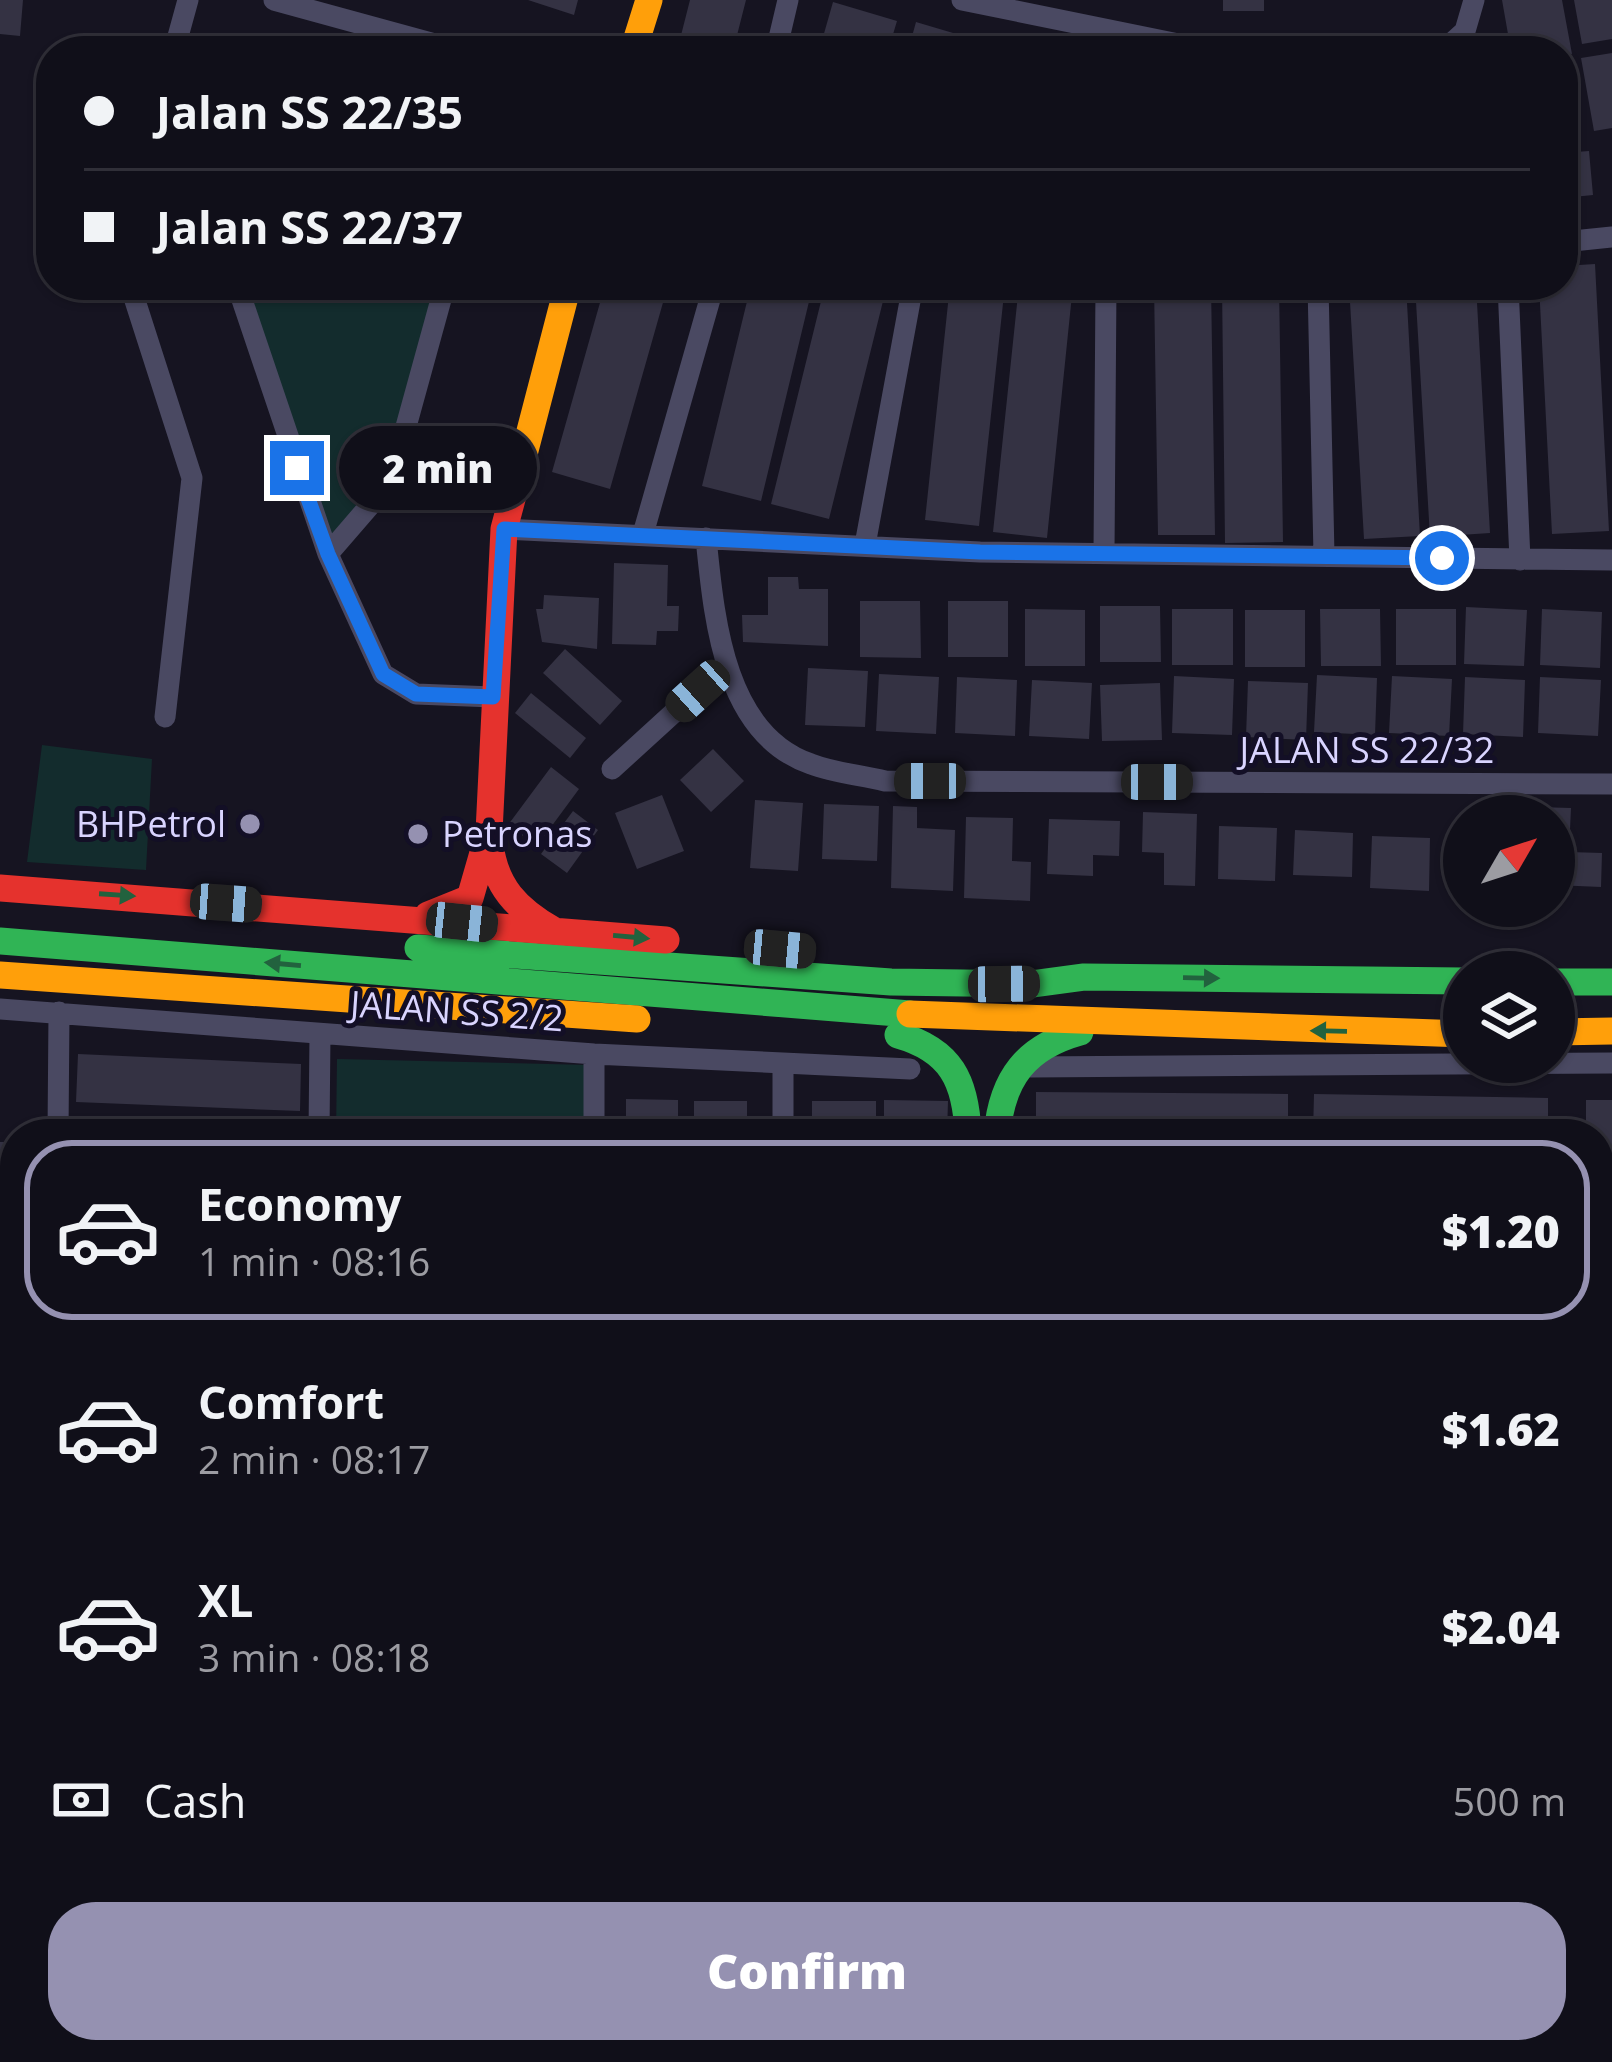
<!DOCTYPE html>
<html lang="en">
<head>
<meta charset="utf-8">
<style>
  body { margin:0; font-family:"Open Sans",sans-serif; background:#1e1d26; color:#f1f3f6; height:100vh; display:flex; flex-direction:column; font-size:45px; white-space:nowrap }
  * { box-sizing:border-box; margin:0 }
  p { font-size:39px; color:#9c9ca2 }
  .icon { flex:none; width:66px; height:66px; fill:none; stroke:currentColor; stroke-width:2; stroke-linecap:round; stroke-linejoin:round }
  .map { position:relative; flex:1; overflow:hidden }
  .drawer { position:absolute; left:0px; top:1119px; width:1614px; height:945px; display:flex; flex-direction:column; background:#100f19; border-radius:48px 48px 0 0; box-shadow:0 3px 9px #0004,0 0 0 3px #302f38 }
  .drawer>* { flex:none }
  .top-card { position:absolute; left:36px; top:36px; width:1542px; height:264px; border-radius:48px; box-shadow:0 3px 9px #0004,0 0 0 3px #302f38; display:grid; align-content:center; height:264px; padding:0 48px; background:#100f19 }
  .needle { width:78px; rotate:51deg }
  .fabs { position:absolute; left:1443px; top:795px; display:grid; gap:24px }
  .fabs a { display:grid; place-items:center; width:132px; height:132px; border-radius:50%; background:#100f19; box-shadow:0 3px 9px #0004,0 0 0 3px #302f38; font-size:60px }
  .end { position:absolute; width:54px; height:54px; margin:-27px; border:15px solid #1a73e8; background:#fff; box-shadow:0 0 0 6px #fff }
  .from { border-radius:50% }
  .bubble { position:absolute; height:84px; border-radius:42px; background:#100f19; box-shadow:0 3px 9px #0004,0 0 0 3px #302f38; font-size:39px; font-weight:800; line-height:84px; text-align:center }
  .car { position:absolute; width:36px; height:72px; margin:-36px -18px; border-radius:15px; box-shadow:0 0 9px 3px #0007; background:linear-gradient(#222 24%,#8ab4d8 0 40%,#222 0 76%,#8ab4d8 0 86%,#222 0) }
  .top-card b { display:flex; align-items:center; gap:42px; height:114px; font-size:45px }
  .top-card b+b { border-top:3px solid #302f38 }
  .top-card i { width:30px; height:30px; background:#f1f3f6 }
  ul { padding:21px 0 0; list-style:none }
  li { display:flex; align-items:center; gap:36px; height:180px; margin:0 24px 18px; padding:0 24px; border:6px solid transparent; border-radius:48px }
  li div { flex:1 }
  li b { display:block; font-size:45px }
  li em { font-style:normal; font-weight:800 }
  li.selected { border-color:#9591b1 }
  li>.icon { width:108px; height:108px; stroke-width:1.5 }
  .pay { display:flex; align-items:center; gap:30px; height:132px; padding:0 48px; font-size:45px }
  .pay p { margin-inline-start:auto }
  .button { display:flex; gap:24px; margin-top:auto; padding:24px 48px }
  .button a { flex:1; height:138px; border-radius:48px; background:#9591b1; color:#fff; font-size:48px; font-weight:800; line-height:138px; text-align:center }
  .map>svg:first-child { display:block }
</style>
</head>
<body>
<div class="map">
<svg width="1612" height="2062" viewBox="0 0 1612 2062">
  <rect width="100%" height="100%" fill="#161421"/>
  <path fill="#132c2d" d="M240 285H443L390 479 328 549Z
    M42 745 152 759 146 870 27 862Z
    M337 1059 589 1065 588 1134H336Z
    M1599 1645H1612V1935L1599 1937Z"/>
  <path fill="#343243" d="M0 0H23L20 36 0 34Z
    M528 0H578L574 15Z
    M690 0H746L733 51H677Z
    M1223 0H1264V11H1223Z
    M1502 0H1562L1572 54 1511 51Z
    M1574 0H1612V39L1582 44Z
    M833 2 897 21 888 51H819Z
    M916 22 980 41 977 51H908Z
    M1612 53V128L1594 131 1581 58Z
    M1589 151 1593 195 1563 198V153Z
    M1595 264 1609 531 1552 534 1539 285H1563V266Z
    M605 285H668L610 489 552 472Z
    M751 285H813L761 501 702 486Z
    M825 285H887L829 519 771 504Z
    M950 285H1005L979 526 925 520Z
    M1019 285H1073L1047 538 993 532Z
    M1154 285H1211L1215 535H1158Z
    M1222 285H1279L1283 542 1225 543Z
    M1349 285H1406L1420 536 1364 539Z
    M1415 285H1476L1490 533 1430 537Z
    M614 563 668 565 667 606H679L678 631H657L656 645 612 644Z
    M768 577H798L799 589H828V646L743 642 742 615H768Z
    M544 595 599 598 597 649 542 642 536 609H543Z
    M860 601H920L921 658 860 657Z
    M948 601H1008V657H948Z
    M1100 606H1160L1161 662H1100Z
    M1466 607 1527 610 1524 666 1464 664Z
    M1025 609 1085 610V666H1025Z
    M1172 609H1233V665H1172Z
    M1320 609H1380L1381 666H1321Z
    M1396 609H1456V665H1396Z
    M1542 609 1602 612 1600 668 1540 665Z
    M1245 610H1305V667H1245Z
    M565 649 622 701 600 725 543 673Z
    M808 668 868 671 865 727 805 725Z
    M879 674 939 677 936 734 876 731Z
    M1317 675 1377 678 1375 735 1314 732Z
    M1174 676 1234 679 1232 735 1172 733Z
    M1392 676 1452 679 1449 736 1389 733Z
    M957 677 1017 680 1015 736 955 733Z
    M1465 677 1525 680 1523 737 1463 734Z
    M1540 677 1601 680 1598 736 1538 733Z
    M1032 680 1092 683 1089 739 1029 736Z
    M1248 681 1308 683 1306 740 1246 737Z
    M1160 683 1162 740 1102 741 1100 685Z
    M531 693 586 738 570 758 515 713Z
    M713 749 744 781 711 812 680 780Z
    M551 767 579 789 537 846 508 825Z
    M662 795 684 851 637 869 615 813Z
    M755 800 803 803 798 871 750 868Z
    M824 804 879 806 877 861 822 859Z
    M893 806 917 807V828L955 830 953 891 891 888Z
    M1537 807 1571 808 1569 852 1602 853 1601 887 1554 885V816H1537Z
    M573 811 598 830 567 873 541 854Z
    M1143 812 1197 814 1195 886 1164 885V853L1142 852Z
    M966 817 1013 818 1012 861 1031 862 1030 901 964 898Z
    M1049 819 1120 821 1119 856 1093 855V876L1047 874Z
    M1219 826 1277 828 1275 881 1218 879Z
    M1455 826H1464V881H1453Z
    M1295 830 1353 833 1352 877 1293 875Z
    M1372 836 1430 838 1429 891 1370 888Z
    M78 1054 301 1064 300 1111 76 1102Z
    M1036 1092 1288 1094V1134H1036Z
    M1314 1094 1548 1098V1134H1313Z
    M626 1099 678 1100V1134H626Z
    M884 1100 948 1101 947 1134H884Z
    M1586 1100H1612V1160H1599V1134H1586Z
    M694 1101H747V1134H694Z
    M812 1101H876V1134H812Z
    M75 1123 264 1130V1134H75Z
    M0 1142H15V1356H0Z
    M1599 1173H1612V1233H1599Z
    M1599 1287H1612V1347H1599Z
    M1599 1364H1612V1424H1599Z
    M0 1369H15V1567H0Z
    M1599 1471H1612V1531L1599 1530Z
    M1599 1538H1612V1598H1599Z
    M0 1669H15V1735H0Z
    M0 1756H15V1822H0Z
    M0 1898H15V2049H69V2062H0Z
    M1612 1986V2052L1555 2062H1502L1500 2049H1599V1989Z
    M150 2049H207V2062H150Z
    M353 2049H403V2062H353Z
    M496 2049H696L697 2062H496Z
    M775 2049H841V2062H775Z
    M852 2049H921V2062H853Z
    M1219 2049H1473L1475 2062H1221Z"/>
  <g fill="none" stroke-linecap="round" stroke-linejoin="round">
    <path stroke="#4a4962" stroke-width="21" d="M274 0 460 51
      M962 0 1198 48 1299 51
      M174 51 188 0
      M776 51 788 0
      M1443 51 1465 31 1474 0
      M1563 242 1612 237
      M130 285 192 478 165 717
      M237 285 328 554 391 481 445 285
      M1318 285 1324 555
      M1508 285 1520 560
      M504 529 980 552 1612 560
      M643 534 714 285
      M706 538C714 616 723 734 811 764 834 773 861 775 885 781L1612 784
      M865 545 913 285
      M1104 553 1106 285
      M328 554 383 674 416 694 493 697
      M612 769 726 665
      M0 1009 594 1054 910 1069
      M783 1063V1134
      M1031 1067 1612 1063
      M58 1134 59 1012
      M319 1134 320 1034
      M594 1134V1054
      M1599 1254 1612 1255
      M1599 1437H1612
      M0 1615H15
      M1599 1626 1612 1627
      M0 1658 15 1659
      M0 1833H15
      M0 1882 15 1877
      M1599 1964 1612 1961
      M124 2049V2062
      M933 2049V2062
      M80 2062V2049
      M715 2062V2049
      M757 2062V2049
      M1183 2062 1184 2049"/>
    <path stroke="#30b455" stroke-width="27" d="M0 941 910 1014
      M418 948 891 982 1032 984 1084 977 1464 981
      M1554 982H1612
      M898 1035C951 1050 966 1081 968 1134
      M997 1134C1002 1078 1026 1047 1080 1032
      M971 2049V2062"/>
    <path stroke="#ff9f0a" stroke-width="27" d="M633 51 649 0
      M523 458 568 285
      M0 975 637 1019
      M910 1014 1464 1034
      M1554 1032 1612 1031"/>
    <path stroke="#e5322d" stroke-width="27" d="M490 844C495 887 517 909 553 930
      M0 888 666 940
      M428 915 470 898 489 832 504 529 523 458
      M998 2049 999 2062"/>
  </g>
  <defs><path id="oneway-solid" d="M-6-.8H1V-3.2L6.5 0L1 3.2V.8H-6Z" transform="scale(3)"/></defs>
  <g fill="#22623e">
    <use href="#oneway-solid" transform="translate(117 895) rotate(4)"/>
    <use href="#oneway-solid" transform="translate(631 937) rotate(5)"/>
    <use href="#oneway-solid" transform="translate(283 964) rotate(-175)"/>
    <use href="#oneway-solid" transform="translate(1201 978) rotate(1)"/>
    <use href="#oneway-solid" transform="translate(1329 1031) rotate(-179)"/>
  </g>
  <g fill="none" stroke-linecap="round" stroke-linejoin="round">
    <path stroke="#1a73e8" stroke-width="15" d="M297 468 328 554 383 674 416 694 493 697 504 529 980 552 1442 558"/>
  </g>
  <g fill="#9591b1" stroke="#130f26" stroke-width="4.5">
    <circle cx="250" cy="824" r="12"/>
    <circle cx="418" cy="834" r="12"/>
  </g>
  <g text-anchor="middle" stroke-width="10" stroke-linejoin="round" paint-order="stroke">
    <g font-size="36" fill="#d9d4ff" stroke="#130f26">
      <text x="1367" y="763">JALAN SS 22/32</text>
      <text transform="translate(457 1011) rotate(4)" y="13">JALAN SS 2/2</text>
    </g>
    <g font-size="36" fill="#d9d4ff" stroke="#130f26" text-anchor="end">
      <text x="226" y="837">BHPetrol</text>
      <text x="442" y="847" text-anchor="start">Petronas</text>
    </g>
  </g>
</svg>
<div class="fabs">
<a><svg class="needle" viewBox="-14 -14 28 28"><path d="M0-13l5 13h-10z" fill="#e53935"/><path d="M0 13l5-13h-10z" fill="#9c9ca2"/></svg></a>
<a><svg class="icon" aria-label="layers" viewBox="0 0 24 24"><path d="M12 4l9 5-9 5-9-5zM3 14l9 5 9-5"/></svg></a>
</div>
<i class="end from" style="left:1442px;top:558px"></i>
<i class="end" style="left:297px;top:468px"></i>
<div class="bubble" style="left:339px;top:426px;width:198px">2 min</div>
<i class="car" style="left:698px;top:691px;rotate:228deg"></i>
<i class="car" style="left:930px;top:781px;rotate:270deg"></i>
<i class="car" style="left:1157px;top:782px;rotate:90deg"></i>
<i class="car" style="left:226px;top:903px;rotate:94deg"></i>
<i class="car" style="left:462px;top:922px;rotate:96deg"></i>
<i class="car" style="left:780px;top:949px;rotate:95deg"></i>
<i class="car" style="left:1004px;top:984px;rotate:89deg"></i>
<div class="top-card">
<b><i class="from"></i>Jalan SS 22/35</b>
<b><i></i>Jalan SS 22/37</b>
</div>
<section class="drawer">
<ul>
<li class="selected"><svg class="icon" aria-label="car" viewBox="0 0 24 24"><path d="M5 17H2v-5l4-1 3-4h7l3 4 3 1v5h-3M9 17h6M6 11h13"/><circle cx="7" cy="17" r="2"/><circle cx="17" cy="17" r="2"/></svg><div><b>Economy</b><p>1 min · 08:16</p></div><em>$1.20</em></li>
<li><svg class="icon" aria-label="car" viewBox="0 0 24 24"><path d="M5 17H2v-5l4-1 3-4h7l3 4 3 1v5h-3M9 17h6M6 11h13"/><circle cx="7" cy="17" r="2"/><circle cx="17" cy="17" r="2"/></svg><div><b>Comfort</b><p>2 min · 08:17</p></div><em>$1.62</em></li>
<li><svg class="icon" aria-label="car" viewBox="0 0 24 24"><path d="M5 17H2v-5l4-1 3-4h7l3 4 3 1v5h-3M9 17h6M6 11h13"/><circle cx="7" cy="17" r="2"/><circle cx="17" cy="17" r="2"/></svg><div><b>XL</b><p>3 min · 08:18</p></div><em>$2.04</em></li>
</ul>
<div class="pay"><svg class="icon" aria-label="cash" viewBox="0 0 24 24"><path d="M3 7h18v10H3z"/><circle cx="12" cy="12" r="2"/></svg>Cash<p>500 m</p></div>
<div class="button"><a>Confirm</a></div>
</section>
</div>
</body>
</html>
